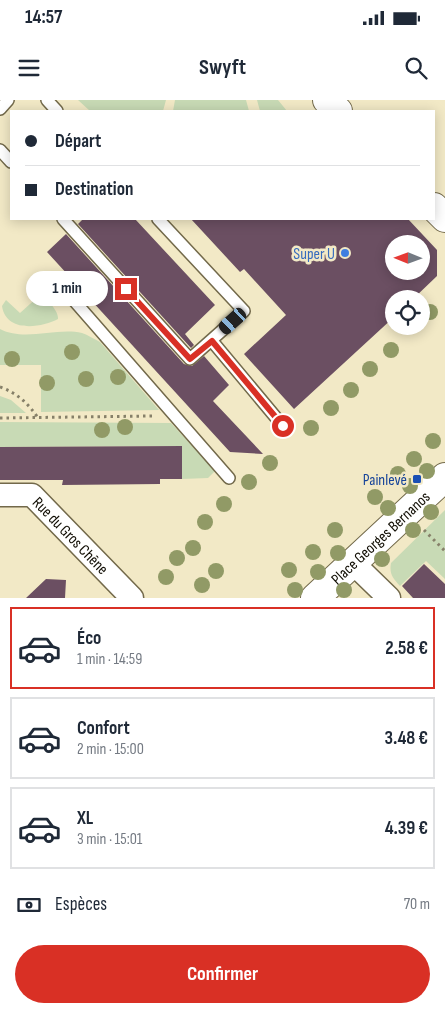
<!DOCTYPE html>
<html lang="fr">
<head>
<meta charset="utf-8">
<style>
  body { margin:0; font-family:"Sofia Sans Condensed",sans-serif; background:#f2f2f3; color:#1f2937; height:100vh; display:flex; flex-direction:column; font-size:19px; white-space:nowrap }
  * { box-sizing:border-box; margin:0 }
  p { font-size:16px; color:#747a83 }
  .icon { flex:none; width:28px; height:28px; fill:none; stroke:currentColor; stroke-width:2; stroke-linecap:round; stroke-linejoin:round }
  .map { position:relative; height:498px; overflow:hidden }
  .side { display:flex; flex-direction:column; background:#fff; flex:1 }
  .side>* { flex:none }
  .guide { position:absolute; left:10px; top:10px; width:425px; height:110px; border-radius:0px; box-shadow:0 2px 12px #0003; display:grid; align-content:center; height:110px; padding:0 15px; background:#fff }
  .needle { width:32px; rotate:271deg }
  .buttons { position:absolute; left:385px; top:135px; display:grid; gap:10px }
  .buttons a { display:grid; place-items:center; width:45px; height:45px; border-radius:50%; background:#fff; box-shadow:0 2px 12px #0003; font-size:25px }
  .end { position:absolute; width:22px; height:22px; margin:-11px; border:6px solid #d93025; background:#fff; box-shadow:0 0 0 2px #fff }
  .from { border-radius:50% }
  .bubble { position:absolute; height:35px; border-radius:18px; background:#fff; box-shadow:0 2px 12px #0003; font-size:16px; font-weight:700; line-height:35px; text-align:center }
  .car { position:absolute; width:15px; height:30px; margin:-15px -8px; border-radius:6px; box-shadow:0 0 4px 1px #0007; background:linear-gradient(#222 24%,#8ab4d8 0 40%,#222 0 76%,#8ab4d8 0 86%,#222 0) }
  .guide b { display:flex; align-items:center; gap:18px; height:48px; font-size:19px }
  .guide b+b { border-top:1px solid #e0e1e3 }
  .guide i { width:12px; height:12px; background:#1f2937 }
  ul { padding:9px 0 0; list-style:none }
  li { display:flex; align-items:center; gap:15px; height:82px; margin:0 10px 8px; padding:0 5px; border:2px solid #e0e1e3; border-radius:0px }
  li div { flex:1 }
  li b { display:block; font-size:19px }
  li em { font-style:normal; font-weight:700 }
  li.current { border-color:#d93025 }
  li>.icon { width:45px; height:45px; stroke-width:1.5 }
  .pay { display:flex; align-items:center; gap:12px; height:55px; padding:0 15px; font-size:19px }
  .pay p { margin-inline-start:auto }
  .button { display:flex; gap:10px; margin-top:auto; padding:10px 15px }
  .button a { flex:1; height:58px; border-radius:30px; background:#d93025; color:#fff; font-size:20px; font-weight:700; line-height:58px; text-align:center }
  .status { display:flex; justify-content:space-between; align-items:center; height:35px; padding:0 25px; background:#fff; direction:ltr }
  .status svg { height:14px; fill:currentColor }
  header { display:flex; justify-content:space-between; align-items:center; height:65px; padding:0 15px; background:#fff; font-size:22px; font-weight:700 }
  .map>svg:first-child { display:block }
</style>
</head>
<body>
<div class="status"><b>14:57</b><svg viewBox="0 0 49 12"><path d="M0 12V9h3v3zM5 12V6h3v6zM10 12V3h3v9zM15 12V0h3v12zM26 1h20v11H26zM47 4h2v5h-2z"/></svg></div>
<header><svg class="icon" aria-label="menu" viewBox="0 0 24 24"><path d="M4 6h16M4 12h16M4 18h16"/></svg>Swyft<svg class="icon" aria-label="search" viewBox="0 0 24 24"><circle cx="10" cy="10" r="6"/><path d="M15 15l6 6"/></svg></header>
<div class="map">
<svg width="445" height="498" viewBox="0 0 445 498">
  <rect width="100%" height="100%" fill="#f2e9c6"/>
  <path fill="#c8dab5" d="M78 0H166L163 11H90Z
    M175 0H246L249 11H173Z
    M257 0H278L287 11H260Z
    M40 195C47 199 59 211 58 219 41 228 6 233 2 206L6 200 20 213Z
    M0 229C25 242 56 227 82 233 88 235 94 239 100 242L159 310 41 312V265H0Z
    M0 296 11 300 26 313H0Z
    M0 322 171 323 215 371 208 378 182 379V346L0 347Z
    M445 410V479L426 461 400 486C393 478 389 474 391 463Z"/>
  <path fill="#6b4f62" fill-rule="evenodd" d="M83 119H135L215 205 185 234 194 245 191 248 78 124Z
    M191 119H408L437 150V176L413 199H394V217L294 309 244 254 286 215 244 169 240 172ZM394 144H421V171H394Z
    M66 134 184 264 192 266 204 256 229 285 213 301 263 354 230 352 47 152Z
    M182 346V379H160V384L62 385 63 380H0V347Z
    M424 464 445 484V498H413L402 486Z
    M46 479 66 480 65 498H26Z"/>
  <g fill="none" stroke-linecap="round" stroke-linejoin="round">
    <g stroke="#72694a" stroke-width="14">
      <path id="service" d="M47 0 57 11
        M0 9 8 0
        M0 50 11 62
        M63 119 190 259 244 211 158 119
        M70 196 229 378
        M212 241 283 326"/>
    </g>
    <g stroke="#72694a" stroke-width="25">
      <g id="minor">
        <path id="s1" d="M0 395H32L132 498"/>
        <path d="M353 463 389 498"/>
      </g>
    </g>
    <g stroke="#72694a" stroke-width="30">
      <g id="tertiary">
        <path id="s2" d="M315 498 445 377"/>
      </g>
    </g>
    <g stroke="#72694a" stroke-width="30">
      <path id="primary" d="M327 0 338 11
        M434 107 445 118"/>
    </g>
    <path stroke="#868069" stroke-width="3" stroke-dasharray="2.5 4" stroke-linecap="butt" d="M0 287C17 293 28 303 38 318
      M0 318 152 316
      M424 430 445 451"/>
    <use href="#service" stroke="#fff" stroke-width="11"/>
    <use href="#minor" stroke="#fff" stroke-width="22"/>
    <use href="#tertiary" stroke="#fff" stroke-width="28"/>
    <use href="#primary" stroke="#fff" stroke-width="28"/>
  </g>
  <g fill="#919a66">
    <circle cx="430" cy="212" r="8"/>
    <circle cx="391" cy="250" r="8"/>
    <circle cx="72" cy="252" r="8"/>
    <circle cx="12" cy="259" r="8"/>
    <circle cx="370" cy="269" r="8"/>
    <circle cx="118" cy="277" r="8"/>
    <circle cx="86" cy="279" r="8"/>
    <circle cx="47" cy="283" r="8"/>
    <circle cx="351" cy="290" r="8"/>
    <circle cx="331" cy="308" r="8"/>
    <circle cx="125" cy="327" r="8"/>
    <circle cx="311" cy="328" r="8"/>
    <circle cx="102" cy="330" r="8"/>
    <circle cx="433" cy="341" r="8"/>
    <circle cx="414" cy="359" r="8"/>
    <circle cx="270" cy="363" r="8"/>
    <circle cx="427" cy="371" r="8"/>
    <circle cx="398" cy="374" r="8"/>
    <circle cx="249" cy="382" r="8"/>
    <circle cx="410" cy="386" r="8"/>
    <circle cx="375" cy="397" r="8"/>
    <circle cx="224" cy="404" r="8"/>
    <circle cx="388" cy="408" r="8"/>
    <circle cx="431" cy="412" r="8"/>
    <circle cx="205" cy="422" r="8"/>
    <circle cx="335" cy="430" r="8"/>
    <circle cx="413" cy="430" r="8"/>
    <circle cx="193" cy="448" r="8"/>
    <circle cx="313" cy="452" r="8"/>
    <circle cx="338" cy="453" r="8"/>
    <circle cx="177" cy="458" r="8"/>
    <circle cx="382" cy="459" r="8"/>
    <circle cx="289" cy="470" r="8"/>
    <circle cx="216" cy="471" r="8"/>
    <circle cx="318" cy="472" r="8"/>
    <circle cx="166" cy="477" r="8"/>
    <circle cx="202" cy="485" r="8"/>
    <circle cx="295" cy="490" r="8"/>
    <circle cx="344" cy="490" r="8"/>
  </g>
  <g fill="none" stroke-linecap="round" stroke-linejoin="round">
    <path stroke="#d93025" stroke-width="6" d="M126 189 190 259 212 241 283 326"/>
  </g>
  <circle fill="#3f7fe0" stroke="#f2e9c6" stroke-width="2" cx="345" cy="153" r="5"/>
  <rect fill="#1a4fb4" stroke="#f2e9c6" stroke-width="2" x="412" y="374" width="10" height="10" rx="2.5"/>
  <g text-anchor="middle" stroke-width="5" stroke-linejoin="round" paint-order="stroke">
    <g font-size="16" fill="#366cbe" stroke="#f2e9c6" text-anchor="end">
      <text x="335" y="159">Super U</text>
    </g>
    <g font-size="16" fill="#164399" stroke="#f2e9c6" text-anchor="end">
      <text x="407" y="385">Painlevé</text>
    </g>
    <g font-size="16" fill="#100d03" stroke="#f2e9c6">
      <text dy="6" stroke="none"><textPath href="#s1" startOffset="88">Rue du Gros Chêne</textPath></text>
      <text dy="6" stroke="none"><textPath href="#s2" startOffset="89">Place Georges Bernanos</textPath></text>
    </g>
  </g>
</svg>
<div class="buttons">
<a><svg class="needle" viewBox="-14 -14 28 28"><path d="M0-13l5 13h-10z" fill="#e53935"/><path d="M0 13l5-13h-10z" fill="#747a83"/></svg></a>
<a><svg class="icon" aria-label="locate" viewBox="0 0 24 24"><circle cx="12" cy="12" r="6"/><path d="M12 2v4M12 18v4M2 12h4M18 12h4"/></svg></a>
</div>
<i class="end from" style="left:283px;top:326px"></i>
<i class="end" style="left:126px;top:189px"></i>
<div class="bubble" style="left:26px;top:171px;width:82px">1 min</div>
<i class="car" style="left:233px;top:221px;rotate:228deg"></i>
<div class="guide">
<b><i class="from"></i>Départ</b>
<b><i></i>Destination</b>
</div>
</div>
<section class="side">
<ul>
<li class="current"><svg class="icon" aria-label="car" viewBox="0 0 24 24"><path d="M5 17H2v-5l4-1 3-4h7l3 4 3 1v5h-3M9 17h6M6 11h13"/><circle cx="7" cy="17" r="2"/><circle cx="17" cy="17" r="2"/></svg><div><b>Éco</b><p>1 min · 14:59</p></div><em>2.58 €</em></li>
<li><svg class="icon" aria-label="car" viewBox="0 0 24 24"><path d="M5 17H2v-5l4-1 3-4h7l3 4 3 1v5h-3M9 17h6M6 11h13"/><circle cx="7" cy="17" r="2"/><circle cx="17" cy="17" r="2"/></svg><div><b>Confort</b><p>2 min · 15:00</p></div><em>3.48 €</em></li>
<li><svg class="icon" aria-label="car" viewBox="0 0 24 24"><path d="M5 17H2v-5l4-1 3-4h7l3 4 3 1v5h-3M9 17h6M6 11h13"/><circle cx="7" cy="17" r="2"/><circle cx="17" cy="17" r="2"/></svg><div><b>XL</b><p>3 min · 15:01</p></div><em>4.39 €</em></li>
</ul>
<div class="pay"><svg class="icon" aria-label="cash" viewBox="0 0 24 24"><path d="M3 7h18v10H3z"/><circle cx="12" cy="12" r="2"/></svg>Espèces<p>70 m</p></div>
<div class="button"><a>Confirmer</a></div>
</section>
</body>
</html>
